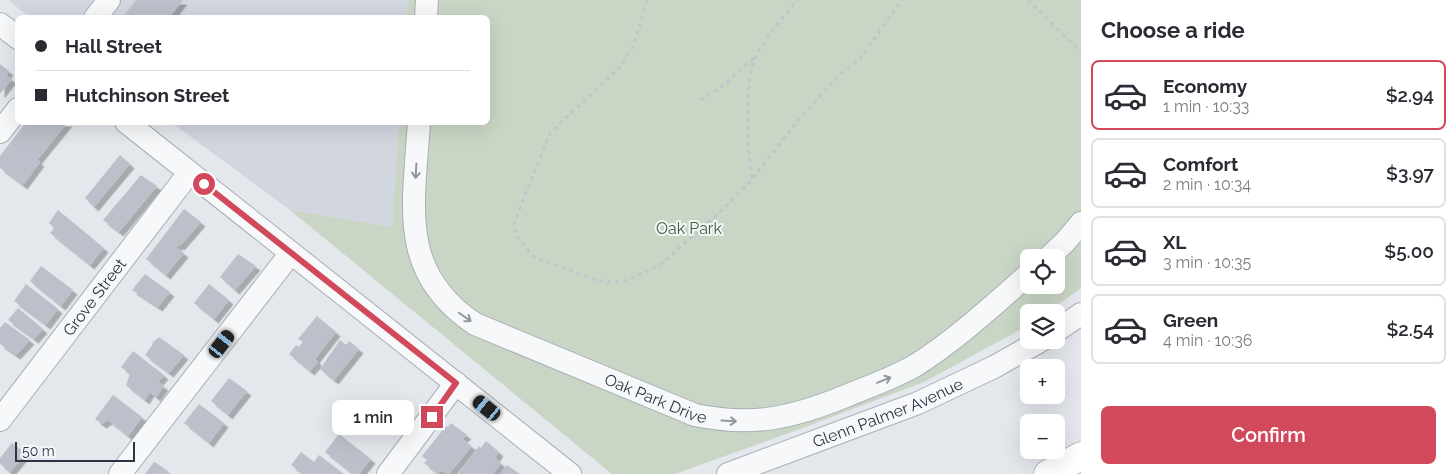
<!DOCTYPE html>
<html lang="en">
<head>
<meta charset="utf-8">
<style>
  body { margin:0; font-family:Raleway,sans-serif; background:#f2f2f3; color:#2b2b33; height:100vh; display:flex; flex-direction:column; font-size:19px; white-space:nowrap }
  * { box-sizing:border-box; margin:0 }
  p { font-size:16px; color:#7c7c81 }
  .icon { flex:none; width:28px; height:28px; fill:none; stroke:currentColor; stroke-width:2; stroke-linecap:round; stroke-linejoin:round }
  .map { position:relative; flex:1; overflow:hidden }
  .panel { display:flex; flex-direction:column; background:#fff; width:375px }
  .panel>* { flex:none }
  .banner { position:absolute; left:15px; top:15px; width:475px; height:110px; border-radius:8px; box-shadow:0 5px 20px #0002; display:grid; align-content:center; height:110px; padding:0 20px; background:#fff }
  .buttons { position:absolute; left:1020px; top:249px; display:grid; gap:10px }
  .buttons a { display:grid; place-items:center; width:45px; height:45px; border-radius:8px; background:#fff; box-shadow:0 5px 20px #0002; font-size:25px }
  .scale { position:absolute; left:15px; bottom:12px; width:120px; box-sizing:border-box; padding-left:5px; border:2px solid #2b3445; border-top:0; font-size:14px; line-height:18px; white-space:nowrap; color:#2b3445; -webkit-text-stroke:4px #f4f6f9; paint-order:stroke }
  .end { position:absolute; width:22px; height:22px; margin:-11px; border:6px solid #d1495b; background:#fff; box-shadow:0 0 0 2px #fff }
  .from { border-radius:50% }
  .bubble { position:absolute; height:35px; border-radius:8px; background:#fff; box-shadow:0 5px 20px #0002; font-size:16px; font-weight:600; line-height:35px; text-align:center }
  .car { position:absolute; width:15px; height:30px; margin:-15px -8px; border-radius:6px; box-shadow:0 0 4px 1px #0007; background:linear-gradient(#222 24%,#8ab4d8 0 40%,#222 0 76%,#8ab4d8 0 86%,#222 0) }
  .banner b { display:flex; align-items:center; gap:18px; height:48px; font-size:19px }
  .banner b+b { border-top:1px solid #e1e1e2 }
  .banner i { width:12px; height:12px; background:#2b2b33 }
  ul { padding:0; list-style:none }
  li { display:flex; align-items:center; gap:15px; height:70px; margin:0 10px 8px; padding:0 10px; border:2px solid #e1e1e2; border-radius:8px }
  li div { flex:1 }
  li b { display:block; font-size:19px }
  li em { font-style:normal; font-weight:600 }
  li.current { border-color:#d1495b }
  li>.icon { width:45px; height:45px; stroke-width:1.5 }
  h2 { padding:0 20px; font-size:22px; line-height:60px }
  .cta { display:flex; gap:10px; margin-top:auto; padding:10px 20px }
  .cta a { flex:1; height:58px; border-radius:8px; background:#d1495b; color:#fff; font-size:20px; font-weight:600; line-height:58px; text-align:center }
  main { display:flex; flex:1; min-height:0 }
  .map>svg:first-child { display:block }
</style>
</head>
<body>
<main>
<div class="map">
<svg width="1081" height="474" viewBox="0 0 1081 474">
  <defs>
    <filter id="shadow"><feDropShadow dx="4.5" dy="4.5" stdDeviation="0" flood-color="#0004"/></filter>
  </defs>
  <rect width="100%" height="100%" fill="#e4e7ec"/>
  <path fill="#d2d6de" d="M9 0H408L407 18H30Z
    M172 123H399L392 227 290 210Z"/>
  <path fill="#c9d6c5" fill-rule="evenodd" d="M408 0H1081V288L1048 312H1029V325L924 382 792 432 675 474H612L290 210 392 227 399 123 488 122V18L407 17ZM1029 258H1056V285H1029Z"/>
  <path fill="#bbc0ca" filter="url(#shadow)" d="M136 0H183L169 18H122Z
    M0 64 9 71 6 75 12 79 0 94Z
    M26 122H68L37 160 40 162 23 185 0 168V156Z
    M120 155 130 164 94 207 85 198Z
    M141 175 157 186 119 232 103 220Z
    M184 209 201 222 180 246 178 245 176 247 184 253 166 275 146 259Z
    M58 210 104 248 90 265 50 233 54 228 49 223Z
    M238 254 256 266 235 290 220 277Z
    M41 266 73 290 61 306 30 281Z
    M145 274 170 292 158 307 132 290Z
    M26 284 58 309 46 325 14 301Z
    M209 284 229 300 214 319 194 303Z
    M18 308 43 329 34 339 8 320Z
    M317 316 336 332 315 359 318 362 310 371 289 354 296 345 299 347 303 342 298 339Z
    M5 322 30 340 16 355 0 344V328Z
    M159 337 184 355 169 373 145 355 153 344 152 343Z
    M340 340 346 345 349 341 359 349 334 380 320 369Z
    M133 351 164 375 158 382 164 386 156 397 150 392 145 400 126 385 130 374 121 367Z
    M229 378 247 391 228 415 211 401Z
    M113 395 142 417 128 436 108 420 102 424 95 419Z
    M199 404 224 423 209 443 184 423Z
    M451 423 467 435 462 439 472 446 449 474 441 471 438 474 424 463 427 460 422 456 446 426 448 427Z
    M339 434 371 459 359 474H353L325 452Z
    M486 441 499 452 495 458 501 463 493 474H458L479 446 481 448Z
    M12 443 26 453 10 472 0 464V458Z
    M301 452 314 462 319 455 344 474H303L291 465Z
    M154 462 158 464 169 472 167 474H145Z
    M507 465 520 474H500Z"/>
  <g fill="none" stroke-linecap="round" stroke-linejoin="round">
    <g stroke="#a9aeb7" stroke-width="24">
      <g id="minor">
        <path d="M95 18 109 0"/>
        <path d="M426 18 427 0"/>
        <path d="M0 24 18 38"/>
        <path d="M126 122 570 474"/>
        <path id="s1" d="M419 122C414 205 397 272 475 324L695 415C753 427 792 418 846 396 870 386 894 378 916 365 957 339 992 306 1029 274"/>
        <path d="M0 132 18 109"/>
        <path d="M1048 258 1065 242 1081 223"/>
        <path d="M1056 331 1081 314"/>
        <path id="s2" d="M0 420 189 173"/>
        <path d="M120 474 291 253"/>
        <path d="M388 474 456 383"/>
        <path id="s3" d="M728 474 918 403 994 367 1042 340"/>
      </g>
    </g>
    <g stroke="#8b94a3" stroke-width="29">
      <path id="highway" d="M1048 474 1081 456"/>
    </g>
    <path stroke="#c2c5cb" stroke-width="3" stroke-dasharray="4 4" stroke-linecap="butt" d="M647 0 634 45 620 67 550 133 514 223 517 237 534 257 593 279 609 282 625 281 660 265 721 211 748 184 802 116 839 75 859 60 902 0
      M1028 0 1081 52
      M700 100 720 88 754 58
      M752 178C747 153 744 77 756 56 766 36 783 18 797 0"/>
    <use href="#minor" stroke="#f7f8fa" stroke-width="22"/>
    <use href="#highway" stroke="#fff" stroke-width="28"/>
  </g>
  <defs><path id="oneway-shaft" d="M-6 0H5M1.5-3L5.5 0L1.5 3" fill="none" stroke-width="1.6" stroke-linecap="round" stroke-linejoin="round" transform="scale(1.25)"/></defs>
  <g stroke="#9196a0">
    <use href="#oneway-shaft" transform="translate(416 171) rotate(93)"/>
    <use href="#oneway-shaft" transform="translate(465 317) rotate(35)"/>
    <use href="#oneway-shaft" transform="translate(884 380) rotate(-22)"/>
    <use href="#oneway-shaft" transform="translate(729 421) rotate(3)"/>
  </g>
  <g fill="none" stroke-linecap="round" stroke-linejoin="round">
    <path stroke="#d1495b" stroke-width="6" d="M204 184 456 383 432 417"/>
  </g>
  <g text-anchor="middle" stroke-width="4" stroke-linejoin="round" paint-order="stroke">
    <g font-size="16" fill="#3f6138" stroke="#f4f6f9">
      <text x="689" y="234">Oak Park</text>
    </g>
    <g font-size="16" fill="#2b3445" stroke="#f4f6f9">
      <text dy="6" stroke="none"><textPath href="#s2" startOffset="155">Grove Street</textPath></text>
      <text dy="6" stroke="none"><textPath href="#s1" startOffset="419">Oak Park Drive</textPath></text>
      <text dy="6" stroke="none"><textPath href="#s3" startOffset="171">Glenn Palmer Avenue</textPath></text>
    </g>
  </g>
</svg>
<div class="buttons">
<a><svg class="icon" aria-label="locate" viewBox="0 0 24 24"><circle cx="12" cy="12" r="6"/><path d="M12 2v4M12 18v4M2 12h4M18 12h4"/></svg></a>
<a><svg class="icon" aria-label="layers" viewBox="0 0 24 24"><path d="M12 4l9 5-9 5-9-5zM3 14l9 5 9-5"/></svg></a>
<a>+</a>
<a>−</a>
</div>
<div class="scale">50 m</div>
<i class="end from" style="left:204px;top:184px"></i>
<i class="end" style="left:432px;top:417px"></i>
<div class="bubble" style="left:332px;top:400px;width:82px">1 min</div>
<i class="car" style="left:222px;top:344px;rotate:38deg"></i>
<i class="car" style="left:487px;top:408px;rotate:309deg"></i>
<div class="banner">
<b><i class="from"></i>Hall Street</b>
<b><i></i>Hutchinson Street</b>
</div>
</div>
<section class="panel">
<h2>Choose a ride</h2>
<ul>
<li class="current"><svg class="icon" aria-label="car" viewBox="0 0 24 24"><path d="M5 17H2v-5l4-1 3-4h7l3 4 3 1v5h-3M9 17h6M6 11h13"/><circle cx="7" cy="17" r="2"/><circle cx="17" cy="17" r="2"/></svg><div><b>Economy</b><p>1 min · 10:33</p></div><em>$2.94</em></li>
<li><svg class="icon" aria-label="car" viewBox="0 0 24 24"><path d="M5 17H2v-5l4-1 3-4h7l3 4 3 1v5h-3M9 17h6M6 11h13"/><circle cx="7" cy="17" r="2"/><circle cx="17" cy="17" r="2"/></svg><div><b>Comfort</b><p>2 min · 10:34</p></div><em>$3.97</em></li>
<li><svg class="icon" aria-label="car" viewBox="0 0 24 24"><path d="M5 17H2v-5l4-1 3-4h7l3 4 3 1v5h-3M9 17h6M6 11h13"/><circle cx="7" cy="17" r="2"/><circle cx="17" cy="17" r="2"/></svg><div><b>XL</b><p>3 min · 10:35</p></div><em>$5.00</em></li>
<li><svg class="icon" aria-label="car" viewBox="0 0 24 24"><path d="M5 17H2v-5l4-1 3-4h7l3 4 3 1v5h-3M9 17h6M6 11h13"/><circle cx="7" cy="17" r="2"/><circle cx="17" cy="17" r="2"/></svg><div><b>Green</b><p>4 min · 10:36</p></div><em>$2.54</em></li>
</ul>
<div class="cta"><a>Confirm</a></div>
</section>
</main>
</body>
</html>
